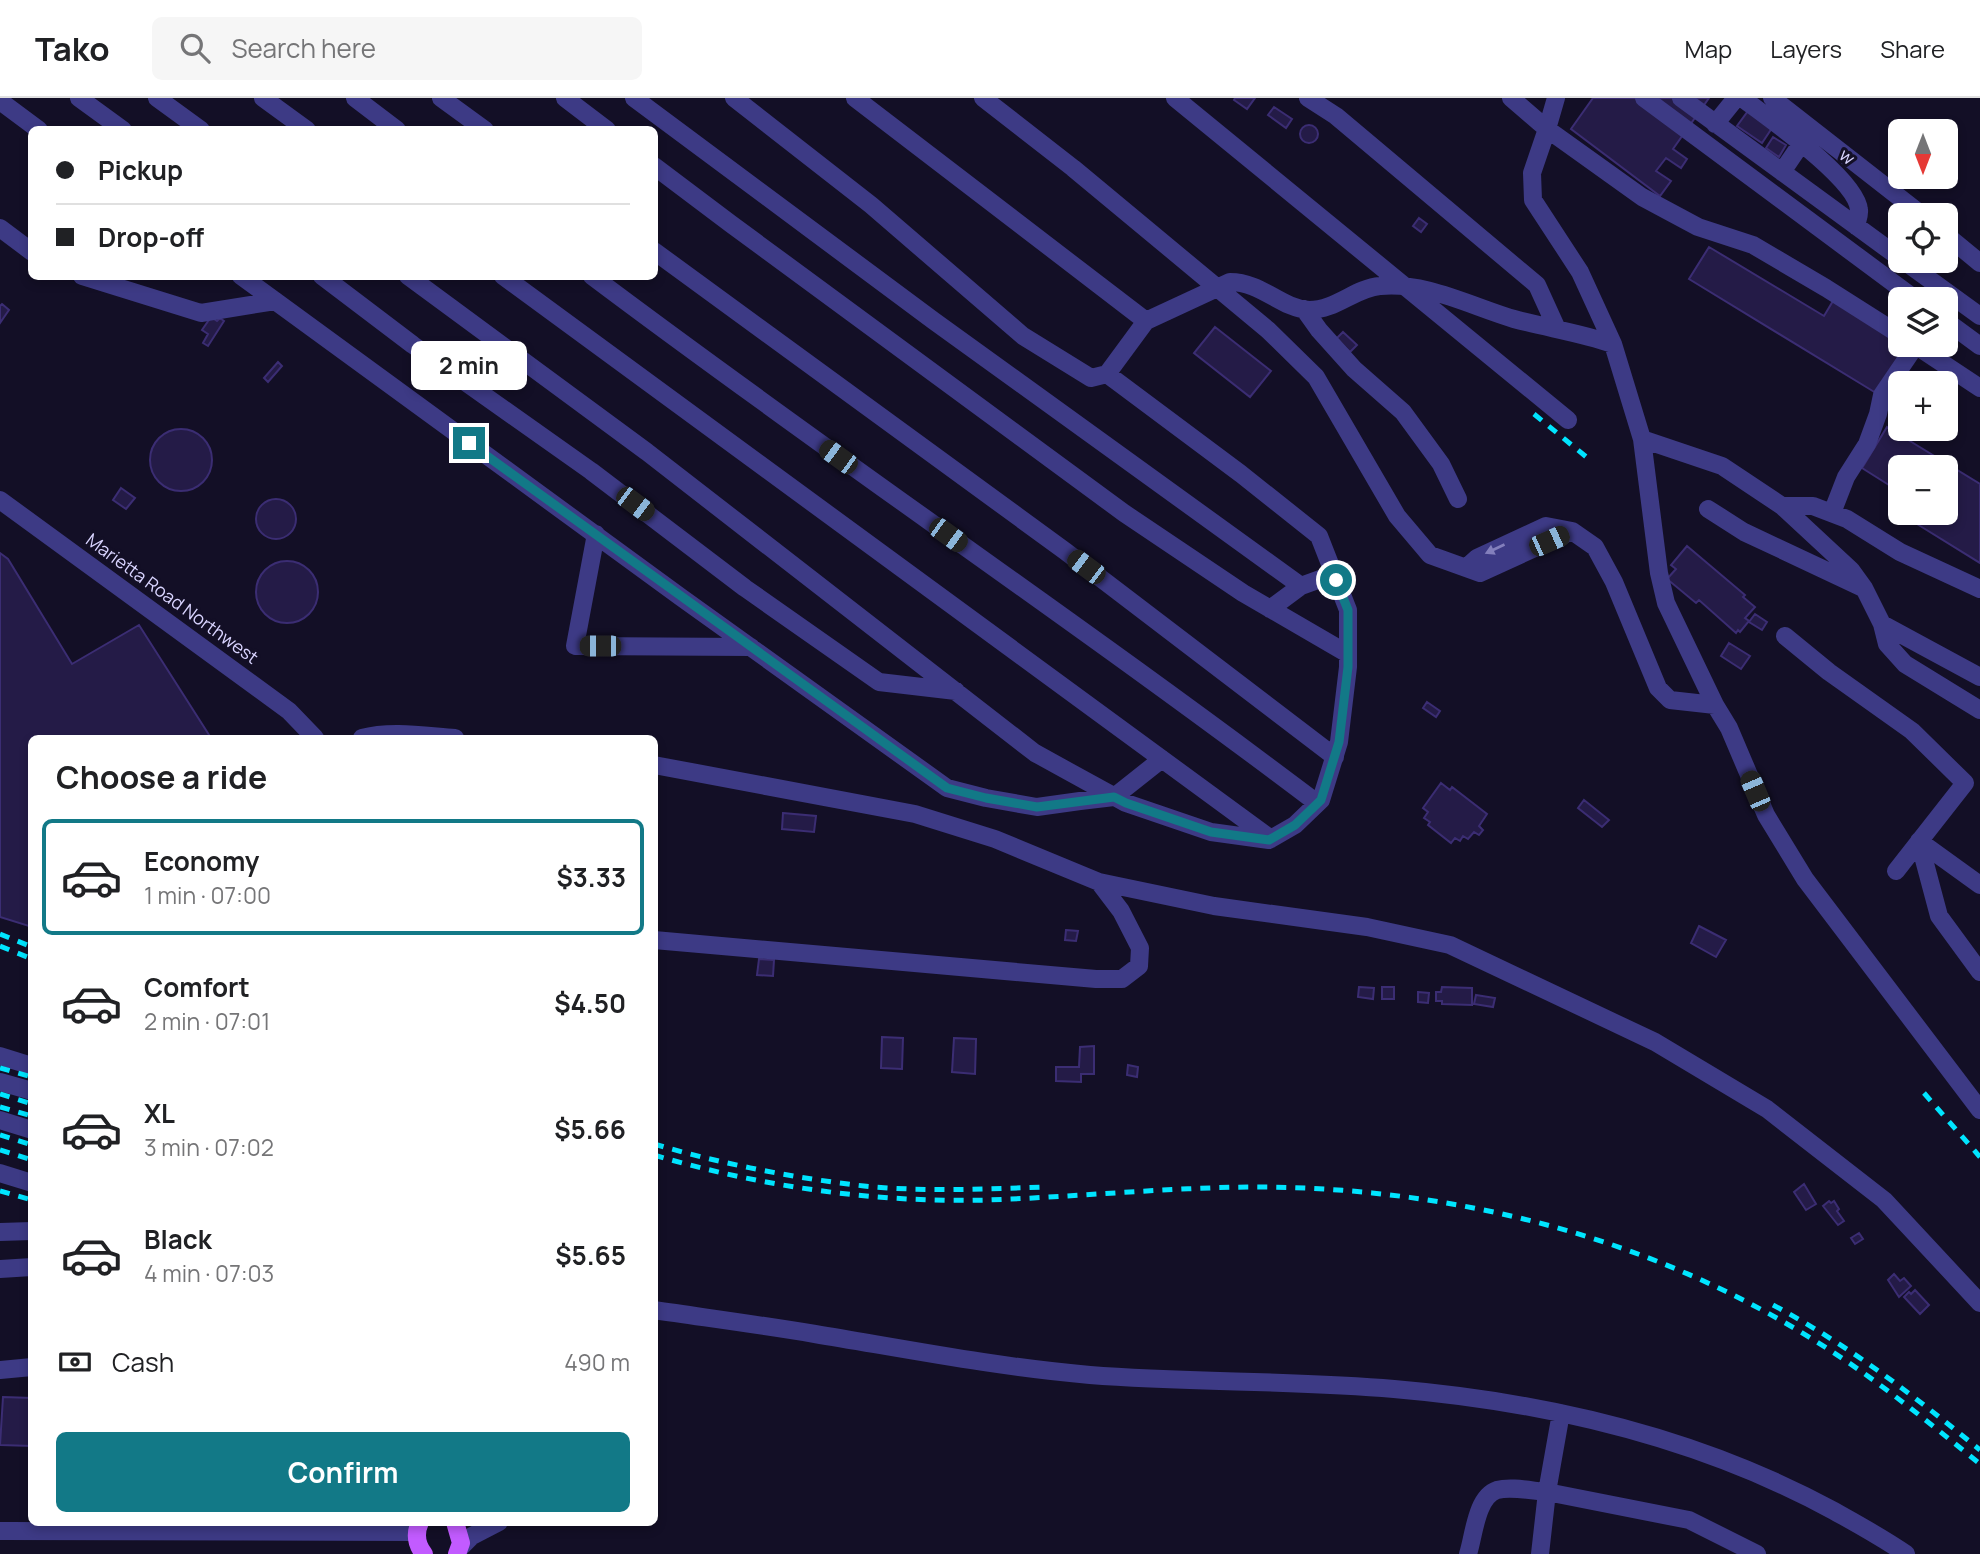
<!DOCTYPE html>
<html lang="en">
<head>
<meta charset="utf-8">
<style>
  body { margin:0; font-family:Manrope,sans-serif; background:#f6f6f6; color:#202124; height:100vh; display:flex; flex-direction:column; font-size:26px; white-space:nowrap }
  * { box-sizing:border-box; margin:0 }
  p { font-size:23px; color:#757577 }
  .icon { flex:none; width:38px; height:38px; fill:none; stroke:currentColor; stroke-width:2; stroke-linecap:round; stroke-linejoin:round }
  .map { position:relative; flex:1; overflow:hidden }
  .panel { position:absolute; left:28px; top:637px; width:630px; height:791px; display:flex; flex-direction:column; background:#fff; border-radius:10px; box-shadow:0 4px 10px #0003 }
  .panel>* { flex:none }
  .banner { position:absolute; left:28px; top:28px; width:630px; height:154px; border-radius:10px; box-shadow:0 4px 10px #0003; display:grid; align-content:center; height:154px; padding:0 28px; background:#fff }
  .needle { width:46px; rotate:180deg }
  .fabs { position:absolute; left:1888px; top:21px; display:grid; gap:14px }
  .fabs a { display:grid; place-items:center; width:70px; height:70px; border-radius:10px; background:#fff; box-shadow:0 4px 10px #0003; font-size:35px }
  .end { position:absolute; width:32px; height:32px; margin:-16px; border:9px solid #127987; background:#fff; box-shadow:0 0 0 4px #fff }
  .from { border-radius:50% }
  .bubble { position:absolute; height:49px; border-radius:10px; background:#fff; box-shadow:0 4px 10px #0003; font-size:23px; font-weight:700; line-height:49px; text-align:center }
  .car { position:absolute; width:21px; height:42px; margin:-21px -10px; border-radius:9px; box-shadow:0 0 5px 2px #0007; background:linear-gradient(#222 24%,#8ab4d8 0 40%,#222 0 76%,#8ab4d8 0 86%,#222 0) }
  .banner b { display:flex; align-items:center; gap:24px; height:66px; font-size:26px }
  .banner b+b { border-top:2px solid #e0e0e0 }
  .banner i { width:18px; height:18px; background:#202124 }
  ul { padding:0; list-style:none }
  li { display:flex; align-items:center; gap:21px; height:116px; margin:0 14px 10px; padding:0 14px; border:4px solid transparent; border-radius:10px }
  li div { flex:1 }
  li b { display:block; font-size:26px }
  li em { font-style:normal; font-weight:700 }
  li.current { border-color:#127987 }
  li>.icon { width:63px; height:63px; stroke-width:1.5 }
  h2 { padding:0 28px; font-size:32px; line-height:84px }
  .pay { display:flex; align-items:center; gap:18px; height:77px; padding:0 28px; font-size:26px }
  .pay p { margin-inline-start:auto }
  .cta { display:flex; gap:14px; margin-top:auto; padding:14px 28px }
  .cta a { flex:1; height:80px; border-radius:10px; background:#127987; color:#fff; font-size:28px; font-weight:700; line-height:80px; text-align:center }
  header { display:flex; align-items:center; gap:42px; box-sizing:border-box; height:98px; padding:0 35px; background:#fff; border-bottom:2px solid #e0e0e0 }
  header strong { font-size:33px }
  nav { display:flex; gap:38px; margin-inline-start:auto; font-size:24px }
  .search { width:490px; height:63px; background:#f6f6f6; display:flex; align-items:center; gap:18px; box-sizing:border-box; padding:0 24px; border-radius:10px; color:#757577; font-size:26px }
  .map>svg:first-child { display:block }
</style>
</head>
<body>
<header>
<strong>Tako</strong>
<div class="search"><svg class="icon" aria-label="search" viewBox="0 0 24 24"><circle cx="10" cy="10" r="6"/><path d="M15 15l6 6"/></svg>Search here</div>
<nav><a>Map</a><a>Layers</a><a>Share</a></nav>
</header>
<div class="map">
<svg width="1980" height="1456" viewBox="0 0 1980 1456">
  <rect width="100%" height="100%" fill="#130f26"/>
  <path fill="#241b47" stroke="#3b2d73" stroke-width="2" d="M1235 0H1255L1247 11 1234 2Z
    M1593 0H1709L1673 51 1687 61 1681 70 1666 60 1656 73 1671 83 1660 98 1571 31Z
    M1274 9 1292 21 1286 30 1268 17Z
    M1748 13 1772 30 1762 45 1737 28Z
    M1300 36a9 9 0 1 1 18 0a9 9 0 1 1-18 0Z
    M1773 39 1786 47 1779 59 1766 50Z
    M1419 120 1427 126 1421 134 1413 128Z
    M1709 149 1824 218 1833 203 1900 244V247H1906L1876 295 1689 181Z
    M2 206 9 212 0 225V208Z
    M211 219 217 223 220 220 224 223 208 248 203 245 208 236 202 232Z
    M1215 229 1271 273 1250 299 1194 255Z
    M1343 234 1357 247 1350 254 1336 241Z
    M278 264 282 268 268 284 264 280Z
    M1887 329 1980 386V465L1917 426 1924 415H1946V369H1900V394L1862 370Z
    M150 362a31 31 0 1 1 62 0a31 31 0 1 1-62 0Z
    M121 390 135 400 126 411 113 402Z
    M256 421a20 20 0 1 1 40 0a20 20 0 1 1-40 0Z
    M1687 448 1745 497 1743 499 1755 509 1745 520 1749 523 1740 534 1738 532 1736 535 1699 502 1696 505 1667 481 1676 471 1671 467Z
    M0 455 8 461 72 566 139 527 211 640H32V829L0 819Z
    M256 494a31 31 0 1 1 62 0a31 31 0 1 1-62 0Z
    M1755 516 1767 524 1762 532 1749 524Z
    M1729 545 1750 558 1741 571 1721 558Z
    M1427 604 1440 613 1436 619 1423 610Z
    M1441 685 1450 692 1452 689 1487 716 1479 728 1483 732 1479 737 1474 734 1468 741 1463 738 1460 743 1455 740 1451 745 1428 727 1430 724 1424 720 1428 714 1423 710Z
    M1584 702 1609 722 1602 729 1578 710Z
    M783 715 816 718 814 734 782 731Z
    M1699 828 1726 842 1716 859 1691 845Z
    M1066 832 1078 833 1076 843 1065 842Z
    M759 861 774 862 773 878 757 877Z
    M1359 889 1374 890 1373 901 1358 899Z
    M1382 889H1394V901H1382Z
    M1442 889 1472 890V907L1442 906V903H1436V894H1441Z
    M1418 894 1429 895 1428 905 1418 904Z
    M1476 897 1495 900 1493 909 1474 906Z
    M882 939 903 940 902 971 881 970Z
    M954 940 976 941 975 976 952 974Z
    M1094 948V976H1081V984L1056 983V969H1079L1080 949Z
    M1128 967 1138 969 1137 979 1127 977Z
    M1804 1086 1816 1106 1806 1112 1794 1094Z
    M1829 1103 1831 1105 1834 1103 1839 1111 1837 1113 1844 1123 1838 1127 1823 1108Z
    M1859 1135 1863 1141 1855 1146 1851 1140Z
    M1894 1176 1900 1183 1904 1180 1911 1188 1899 1199 1888 1182Z
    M1915 1192 1929 1207 1920 1216 1904 1199 1909 1194 1911 1196Z
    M3 1299 32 1300V1348L0 1347Z"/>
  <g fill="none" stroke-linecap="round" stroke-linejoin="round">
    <path stroke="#3d3a85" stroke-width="18" d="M79 0 123 32
      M157 0 201 32
      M263 0 307 32
      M355 0 397 32
      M441 0 485 32
      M565 0 607 32
      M634 0 934 223 1301 488 1334 476
      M734 0 871 107 1023 238 1091 280 1107 276
      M855 0 1146 223
      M983 0 1073 70 1268 232 1316 279 1397 418 1430 457 1480 475 1572 433
      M1175 0 1568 322
      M1308 0 1336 18 1537 187 1557 231
      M1511 0 1547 31 1532 75 1533 102 1580 174 1613 246
      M1556 0 1547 31 1642 99 1698 129 1753 147 1826 190 1900 237
      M1644 0 1915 201
      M1681 0 1900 160
      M1742 0C1767 19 1857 81 1859 112 1860 116 1857 123 1856 128
      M1772 0 1922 117
      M0 3 39 32
      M1715 26 1736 0
      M654 68 731 126 1124 415 1243 495 1348 556
      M1782 74 1801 46
      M0 130 32 154
      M1946 137 1980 165
      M654 153 1065 453 1335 659
      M1904 163 1980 218
      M82 178 201 215 275 203
      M241 178 682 500 947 690 986 700 1037 709 1080 703 1114 699 1162 661
      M322 178 413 247 591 373 745 490 879 584 956 593
      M408 178 647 354 1035 655 1126 705 1211 734 1269 742 1295 727 1321 702 1339 644 1348 569V512L1319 438 1241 376 1107 276 1146 223 1230 184C1262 184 1280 210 1309 212 1336 212 1355 190 1380 188 1424 183 1473 209 1514 221 1547 230 1581 235 1613 246L1642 341 1659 475 1666 505 1715 607 1729 630 1766 717 1805 781 1980 1012
      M503 178 1271 741
      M592 178C831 358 1079 525 1317 705
      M1304 211 1319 232 1354 271 1403 314 1441 366 1458 401
      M1946 223 1980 248
      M1915 247 1980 290
      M1642 341 1722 368 1782 408 1851 472 1864 490 1882 526 1980 579
      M0 402 289 613 315 640
      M1782 408H1813L1847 421 1900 454 1980 491
      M1708 411 1744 434 1861 489
      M1832 415 1846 379 1867 346 1878 316 1882 297 1916 247
      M596 436 575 548 751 549
      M1467 469 1477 460 1546 428 1572 433 1595 449 1614 484 1658 590 1670 602 1715 607
      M1270 511 1301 488
      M1882 526 1887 546 1905 566 1980 612
      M1785 538 1829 574 1912 633 1965 685 1896 773
      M362 640C391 632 426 638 455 640
      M654 667 915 716 995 741 1099 784 1214 808 1367 829 1450 847 1655 944 1767 1011 1884 1102 1980 1205
      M1919 743 1939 818 1980 874
      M1919 743 1980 787
      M654 842 1096 881H1122L1139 868 1140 850 1121 813 1099 784
      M0 958 32 968
      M0 984 32 993
      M0 1022 32 1032
      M0 1075 32 1085
      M0 1134 32 1133
      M0 1171 32 1169
      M654 1212C708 1220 761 1227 815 1236 906 1251 997 1269 1090 1277 1191 1285 1293 1282 1394 1291 1547 1304 1698 1339 1834 1413 1859 1427 1883 1440 1906 1456
      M0 1272 32 1269
      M0 1433 417 1434
      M460 1450 472 1438 499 1424
      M1468 1456C1474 1438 1476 1399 1497 1392 1511 1388 1533 1393 1547 1394L1561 1315
      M1540 1456 1547 1394 1689 1422 1757 1456"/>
    <path stroke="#c25bff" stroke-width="18" d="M420 1424C415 1435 416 1446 424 1456
      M455 1424 461 1445 457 1456"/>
    <path stroke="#00e5ff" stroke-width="5" stroke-dasharray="10 9" stroke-linecap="butt" d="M1534 316 1590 362
      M0 836 32 849
      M0 848 32 861
      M0 970 32 979
      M1924 995 1980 1059
      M0 996 32 1006
      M0 1009 32 1018
      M0 1037 32 1047
      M654 1046C722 1066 794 1080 864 1088 924 1094 985 1091 1045 1089
      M0 1052 32 1062
      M654 1057C762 1089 876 1105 988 1102 1074 1099 1161 1090 1248 1089 1447 1088 1647 1137 1817 1244 1875 1280 1927 1323 1980 1366
      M0 1093 32 1102
      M1773 1207C1850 1248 1913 1297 1980 1352"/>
  </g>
  <defs><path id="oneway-solid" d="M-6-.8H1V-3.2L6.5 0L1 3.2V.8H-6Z" transform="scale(1.75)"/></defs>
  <use fill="#837fbc" href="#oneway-solid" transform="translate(1495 451) rotate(155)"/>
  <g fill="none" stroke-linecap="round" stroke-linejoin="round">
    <path stroke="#127987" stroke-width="9" d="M469 345 947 690 986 700 1037 709 1114 699 1126 705 1211 734 1269 742 1295 727 1321 702 1339 644 1348 569V512L1336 482"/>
  </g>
  <g text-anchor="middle" stroke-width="6" stroke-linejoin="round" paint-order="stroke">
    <g font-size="18" fill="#d9d4ff" stroke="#130f26">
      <text transform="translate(1847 59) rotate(38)" y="6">w</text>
      <text transform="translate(172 501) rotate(36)" y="6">Marietta Road Northwest</text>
    </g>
  </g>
</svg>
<div class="fabs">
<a><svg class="needle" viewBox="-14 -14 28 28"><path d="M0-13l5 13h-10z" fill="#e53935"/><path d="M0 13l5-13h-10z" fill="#757577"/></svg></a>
<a><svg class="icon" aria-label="locate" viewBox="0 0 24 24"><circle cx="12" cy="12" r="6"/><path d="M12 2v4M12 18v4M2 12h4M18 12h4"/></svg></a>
<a><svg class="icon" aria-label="layers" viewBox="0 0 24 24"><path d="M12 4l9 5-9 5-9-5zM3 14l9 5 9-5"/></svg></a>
<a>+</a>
<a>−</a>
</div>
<i class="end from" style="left:1336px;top:482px"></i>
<i class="end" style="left:469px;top:345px"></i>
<div class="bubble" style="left:411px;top:243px;width:116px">2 min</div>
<i class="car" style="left:838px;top:359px;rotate:306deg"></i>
<i class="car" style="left:635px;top:406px;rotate:127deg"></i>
<i class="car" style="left:948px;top:437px;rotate:126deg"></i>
<i class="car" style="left:1549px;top:443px;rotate:66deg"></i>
<i class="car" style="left:1086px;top:469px;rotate:307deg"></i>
<i class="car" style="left:600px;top:548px;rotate:270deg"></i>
<i class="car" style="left:1755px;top:693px;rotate:337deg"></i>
<div class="banner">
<b><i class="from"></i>Pickup</b>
<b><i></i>Drop-off</b>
</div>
<section class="panel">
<h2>Choose a ride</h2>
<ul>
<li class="current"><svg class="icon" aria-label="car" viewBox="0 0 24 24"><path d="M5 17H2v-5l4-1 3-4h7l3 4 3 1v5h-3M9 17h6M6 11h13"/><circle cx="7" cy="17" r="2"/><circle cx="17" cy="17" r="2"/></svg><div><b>Economy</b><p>1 min · 07:00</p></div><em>$3.33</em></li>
<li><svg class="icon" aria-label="car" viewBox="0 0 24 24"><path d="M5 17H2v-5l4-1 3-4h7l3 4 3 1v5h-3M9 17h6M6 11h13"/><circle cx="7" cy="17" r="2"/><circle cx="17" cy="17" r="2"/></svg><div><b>Comfort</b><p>2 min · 07:01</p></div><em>$4.50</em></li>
<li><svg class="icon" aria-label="car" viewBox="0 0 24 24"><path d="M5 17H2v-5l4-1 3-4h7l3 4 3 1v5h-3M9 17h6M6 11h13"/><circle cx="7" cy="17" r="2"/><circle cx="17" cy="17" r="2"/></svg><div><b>XL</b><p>3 min · 07:02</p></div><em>$5.66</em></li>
<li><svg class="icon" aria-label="car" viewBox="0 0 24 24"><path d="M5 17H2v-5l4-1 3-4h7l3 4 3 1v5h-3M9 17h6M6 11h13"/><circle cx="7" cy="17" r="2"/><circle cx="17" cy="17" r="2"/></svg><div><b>Black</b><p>4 min · 07:03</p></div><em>$5.65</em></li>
</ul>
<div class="pay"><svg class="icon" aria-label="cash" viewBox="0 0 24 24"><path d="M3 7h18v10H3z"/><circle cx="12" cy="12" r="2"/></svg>Cash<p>490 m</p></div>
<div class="cta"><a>Confirm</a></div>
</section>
</div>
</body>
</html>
